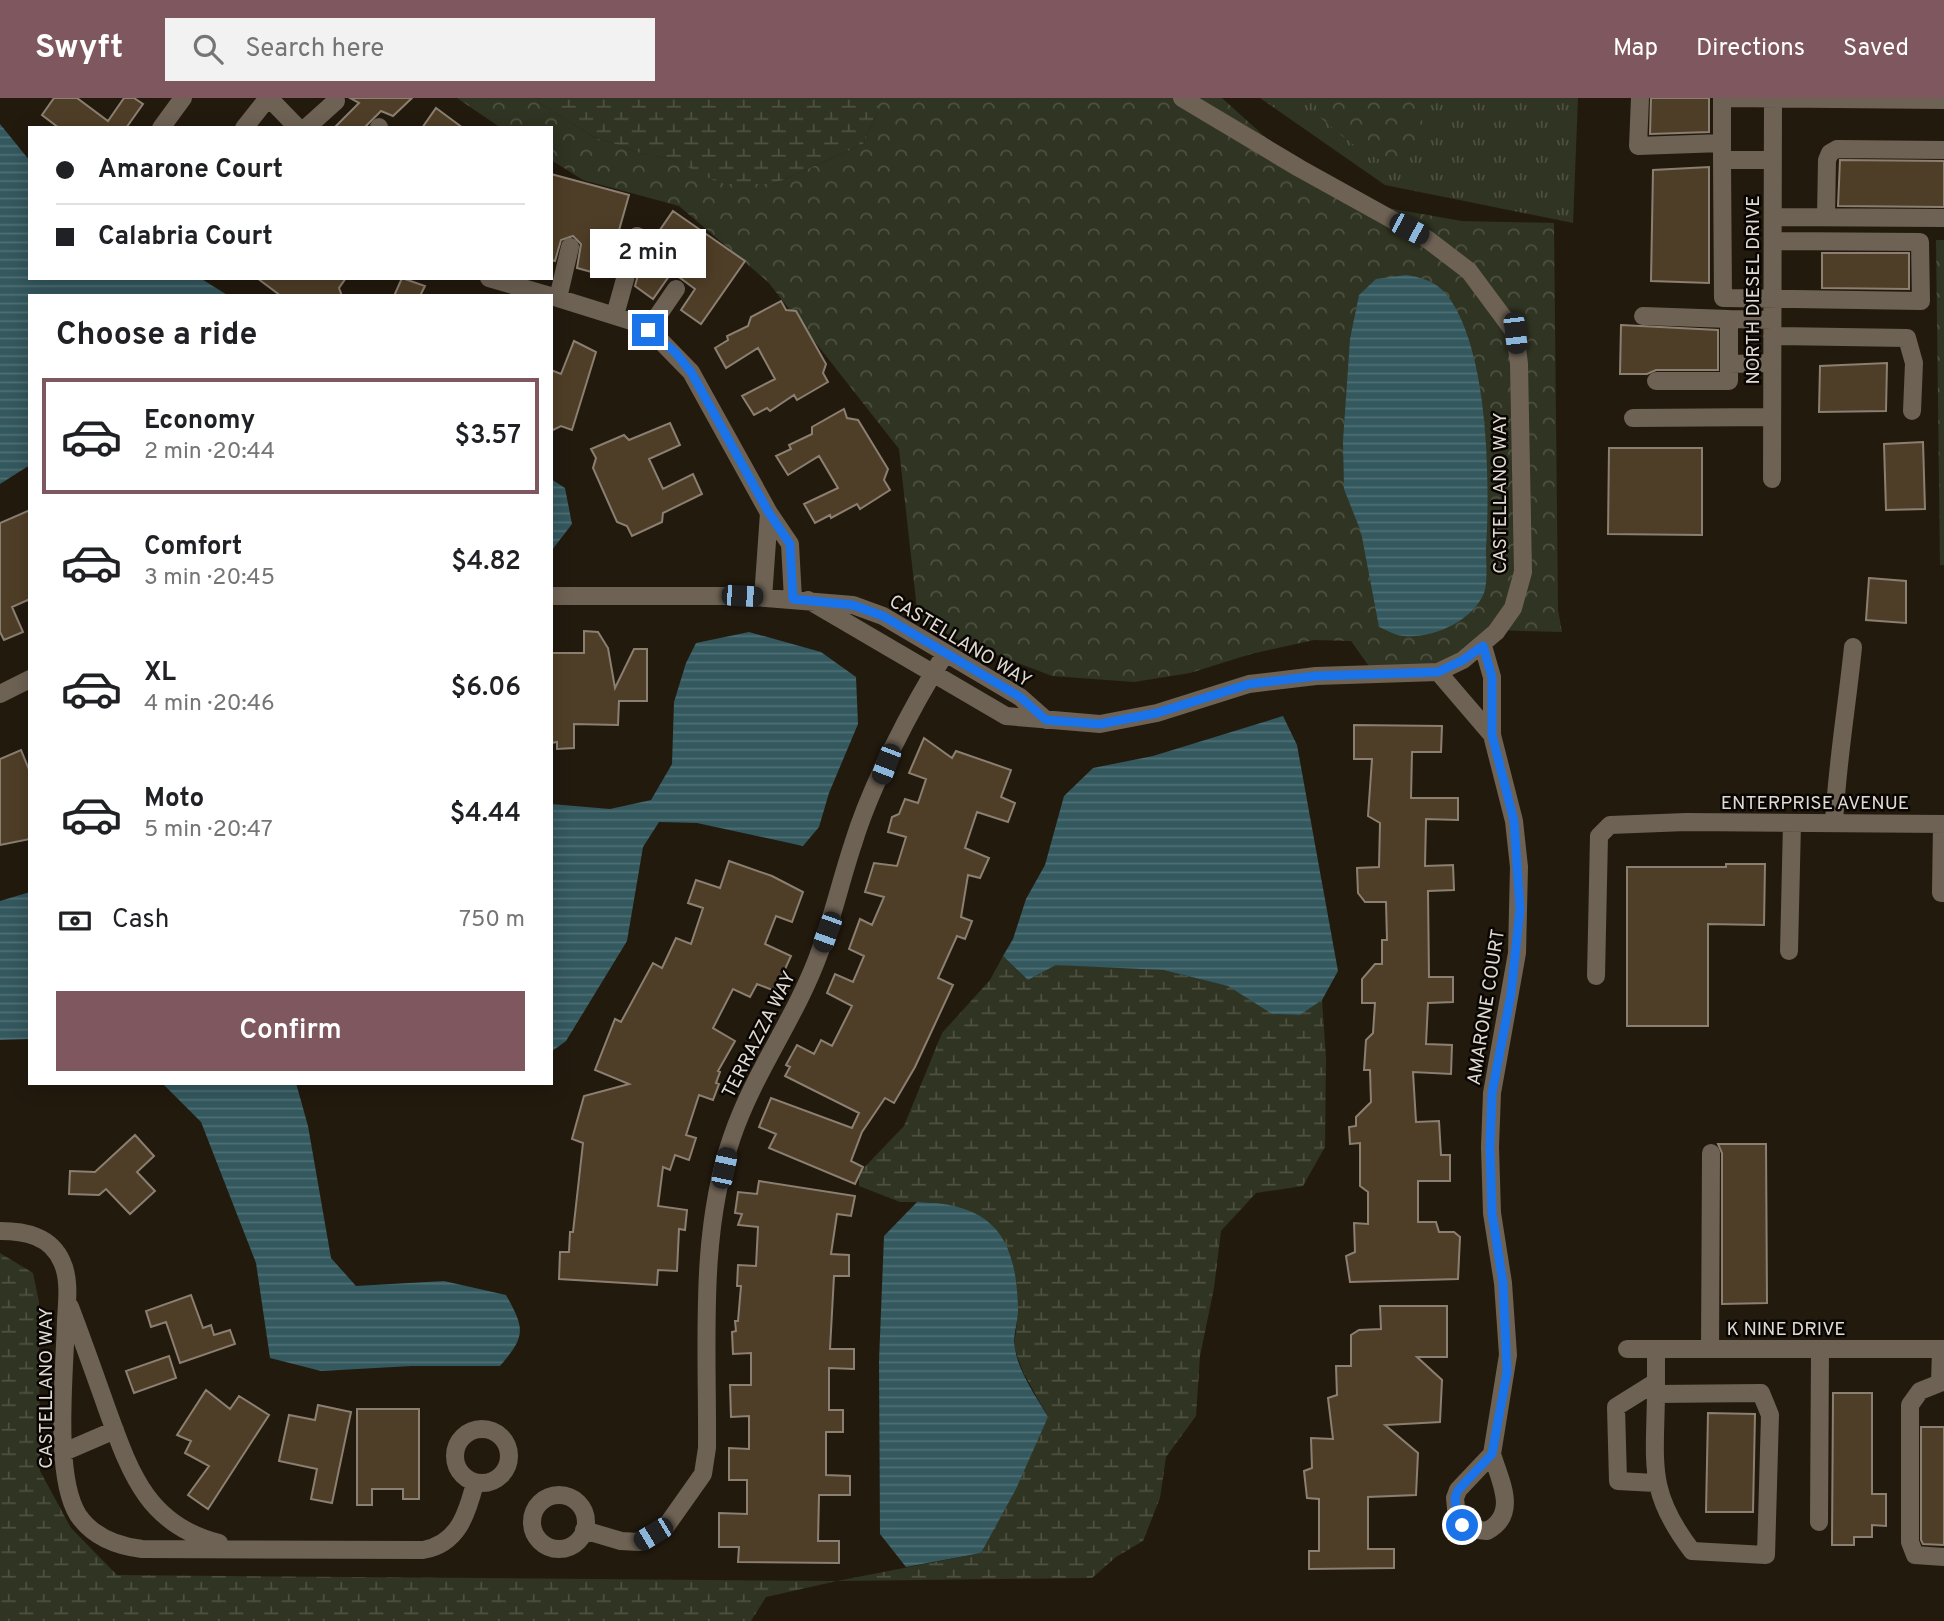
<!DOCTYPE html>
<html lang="en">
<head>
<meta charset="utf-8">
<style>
  body { margin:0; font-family:Overpass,sans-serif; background:#f2f2f2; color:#202124; height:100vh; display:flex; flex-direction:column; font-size:26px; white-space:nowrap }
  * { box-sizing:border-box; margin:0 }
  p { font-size:23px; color:#757577 }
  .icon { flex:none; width:38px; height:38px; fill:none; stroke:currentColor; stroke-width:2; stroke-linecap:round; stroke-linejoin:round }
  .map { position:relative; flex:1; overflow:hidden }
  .sheet { position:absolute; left:28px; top:196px; width:525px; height:791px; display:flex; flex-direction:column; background:#fff; border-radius:0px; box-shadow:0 4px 18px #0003 }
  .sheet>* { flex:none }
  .guide { position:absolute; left:28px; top:28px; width:525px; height:154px; border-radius:0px; box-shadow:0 4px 18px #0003; display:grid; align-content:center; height:154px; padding:0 28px; background:#fff }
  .end { position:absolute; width:32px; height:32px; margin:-16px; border:9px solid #1a73e8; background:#fff; box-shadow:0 0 0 4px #fff }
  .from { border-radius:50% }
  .bubble { position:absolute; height:49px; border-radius:0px; background:#fff; box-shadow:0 4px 18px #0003; font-size:23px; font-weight:600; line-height:49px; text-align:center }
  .car { position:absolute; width:21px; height:42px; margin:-21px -10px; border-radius:9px; box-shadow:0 0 5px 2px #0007; background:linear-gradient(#222 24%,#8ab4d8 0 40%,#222 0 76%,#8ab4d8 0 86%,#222 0) }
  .guide b { display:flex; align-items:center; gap:24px; height:66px; font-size:26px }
  .guide b+b { border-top:2px solid #e0e0e0 }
  .guide i { width:18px; height:18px; background:#202124 }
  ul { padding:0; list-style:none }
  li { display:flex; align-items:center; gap:21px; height:116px; margin:0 14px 10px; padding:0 14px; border:4px solid transparent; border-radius:0px }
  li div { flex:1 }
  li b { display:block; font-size:26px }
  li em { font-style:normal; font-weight:600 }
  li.active { border-color:#7f575e }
  li>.icon { width:63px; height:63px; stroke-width:1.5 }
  h2 { padding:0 28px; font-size:32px; line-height:84px }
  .pay { display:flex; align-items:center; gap:18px; height:77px; padding:0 28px; font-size:26px }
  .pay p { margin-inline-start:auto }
  .cta { display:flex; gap:14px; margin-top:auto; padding:14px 28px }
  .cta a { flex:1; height:80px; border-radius:0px; background:#7f575e; color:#fff; font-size:28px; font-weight:600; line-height:80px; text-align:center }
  header { display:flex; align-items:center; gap:42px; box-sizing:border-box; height:98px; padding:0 35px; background:#7f575e; color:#fff }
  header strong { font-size:33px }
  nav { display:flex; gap:38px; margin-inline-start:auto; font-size:24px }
  .search { width:490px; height:63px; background:#f2f2f2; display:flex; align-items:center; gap:18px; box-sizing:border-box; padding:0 24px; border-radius:0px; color:#757577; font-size:26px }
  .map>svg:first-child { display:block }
</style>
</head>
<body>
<header>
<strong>Swyft</strong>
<div class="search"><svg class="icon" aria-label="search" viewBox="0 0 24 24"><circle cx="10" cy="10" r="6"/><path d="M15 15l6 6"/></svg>Search here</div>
<nav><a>Map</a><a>Directions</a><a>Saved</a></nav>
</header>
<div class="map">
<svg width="1944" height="1523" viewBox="0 0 1944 1523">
  <defs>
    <pattern id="grass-tufts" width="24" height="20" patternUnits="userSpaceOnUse" patternTransform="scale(1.75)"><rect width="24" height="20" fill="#303422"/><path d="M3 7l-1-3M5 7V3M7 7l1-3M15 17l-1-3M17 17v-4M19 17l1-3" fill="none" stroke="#4e5141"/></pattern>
    <pattern id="forest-crowns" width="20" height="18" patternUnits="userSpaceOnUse" patternTransform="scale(1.75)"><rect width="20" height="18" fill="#303422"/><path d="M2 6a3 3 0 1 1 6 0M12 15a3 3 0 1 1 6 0" fill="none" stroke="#4e5141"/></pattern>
    <pattern id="wetland-marsh" width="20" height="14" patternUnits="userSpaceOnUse" patternTransform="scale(1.75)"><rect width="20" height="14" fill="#303422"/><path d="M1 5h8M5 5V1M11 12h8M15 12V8" fill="none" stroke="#4e5141"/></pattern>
    <pattern id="water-rules" width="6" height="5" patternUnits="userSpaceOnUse" patternTransform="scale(1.75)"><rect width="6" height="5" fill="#33585e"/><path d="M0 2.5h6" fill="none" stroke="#506f74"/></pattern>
  </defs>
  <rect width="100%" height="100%" fill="#231a0e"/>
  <path fill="url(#grass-tufts)" d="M1260 0H1578L1573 125 1385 87Z"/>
  <path fill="url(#forest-crowns)" d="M457 0H537L541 6 594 39 643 56 672 61 725 86H774L863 46 878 14V0H1222L1297 68 1376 108 1462 123 1554 125 1558 512 1562 534 1493 532 1438 569 1376 578 1351 543 1314 542 1251 556 1190 575 1134 584 1052 578 965 545 918 520 899 351 768 184 679 108 583 82 551 62V30H501Z
    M1315 0H1425L1419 49 1401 66C1371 66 1340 36 1317 17Z
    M1936 142H1944V467H1940Z"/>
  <path fill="url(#wetland-marsh)" d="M537 0H878V14L863 46 774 86H725L713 82 672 61 643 56 594 39 541 6Z
    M1003 858 1028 882 1056 867 1122 868 1163 872 1229 888 1272 916 1300 917 1322 902 1326 960 1325 1049 1303 1088 1256 1095 1221 1133 1214 1190 1200 1258 1196 1318 1166 1359 1160 1400 1143 1443 1116 1459 1092 1480 837 1483 766 1499 751 1523H0V1155L33 1175 39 1204 40 1373 71 1430 117 1477 837 1483 981 1455 1048 1319 1023 1274 1014 1249 1018 1215 931 1104H900L859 1088V1075L904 1028 942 935 990 882Z"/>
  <path fill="url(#water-rules)" d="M0 26 30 63V180H200L229 198H30V367L0 386Z
    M1406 177C1425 180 1438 184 1450 201 1489 258 1490 384 1486 452 1486 464 1488 483 1484 495 1473 523 1432 541 1404 538 1396 538 1387 532 1379 529L1361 434 1344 391 1343 343 1350 241 1359 197 1376 181Z
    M551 381 565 390 572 426 552 452Z
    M749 534 821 554 856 579 858 626 829 695 819 729 803 748 697 725 659 724 643 749 627 843 566 943 551 954V706L610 711 651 702 672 666 674 604 686 565 696 545Z
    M1283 618 1297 647 1338 873 1322 902 1300 917 1272 916 1228 888 1163 872 1056 867 1028 882 1003 858 1013 841 1026 801 1045 767 1064 698 1093 670 1153 658Z
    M30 794V941L0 942V803Z
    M162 985H296L308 1028 331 1160 356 1188 444 1183 506 1197C525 1231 526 1238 500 1268H412L321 1273 270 1260 256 1165 201 1024Z
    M917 1104C994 1105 1017 1140 1018 1213 1018 1225 1012 1239 1015 1251 1019 1275 1036 1298 1048 1319L1016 1391 981 1455 906 1469 880 1436 879 1263 884 1138Z"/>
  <path fill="#4f3e27" stroke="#8b7f71" stroke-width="2" d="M54 0H77L108 23 124 0H134L143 6 126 30H59L42 17Z
    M350 0H412L393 18 381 13 364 30H334L359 5Z
    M1651 0H1709V34L1650 36Z
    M436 10 463 30H422Z
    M1840 62 1944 63V109L1838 108Z
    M1709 69V185L1651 183 1653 72Z
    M551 76 629 97 606 178 577 170 581 146 573 138 561 142 555 163 551 162Z
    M673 113 745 163 701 226 681 212 695 191 672 174 653 201 635 188 644 155Z
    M1822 155H1909V191L1822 190Z
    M257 180H346L339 190 342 198H281Z
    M402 180 425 188 420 198H394Z
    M781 203 786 212 796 213 826 266 823 275 828 284 797 302 794 297 770 313 767 310 754 317 742 298 775 281 758 250 726 270 715 250 728 242 727 238 748 228 751 219Z
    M1621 227 1718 232V272H1656L1647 276H1620Z
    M574 243 596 254 572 332 561 328 551 333V272L561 276Z
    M1887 265 1886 313 1819 314 1820 268Z
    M844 311 847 320 858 322 888 371 884 382 890 392 860 411 857 406 831 420 830 417 815 425 804 406 838 390 819 358 788 377 776 358 791 351 789 347 812 336V329Z
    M670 325 680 347 649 361 663 391 693 376 702 396 663 415 662 424 632 438 627 428 617 424 593 370 596 360 591 351 624 337 629 342Z
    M1923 344 1925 411 1886 412 1884 346Z
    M1609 350H1702V437L1608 436Z
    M30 412V501L12 509 23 534 4 542 0 534V425Z
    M1869 480 1906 483V525L1866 522Z
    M584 533 598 534 608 550 615 590 634 551H647V603H619L618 627 574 626V650L557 651V644L551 645V555H584Z
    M1354 627 1442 628 1441 654H1412L1411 700H1458V722L1426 721 1425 768 1453 767 1454 792 1428 793 1429 879H1453V904L1428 905 1426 946 1452 947 1451 976 1413 974 1416 1024 1439 1023 1441 1057H1450V1083H1418V1124H1436L1439 1134H1454L1460 1139 1458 1181 1350 1184 1346 1158 1355 1154 1354 1125 1368 1126V1094L1360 1088V1045L1350 1046 1349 1029 1356 1028V1019L1371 1004 1370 972H1364L1366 942 1373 935 1375 905H1362V881L1375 866H1382V842H1387L1386 804H1365L1358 795 1357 770 1379 769 1380 725 1368 718 1372 661H1354Z
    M924 640 952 660 956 653 1011 672 1001 699 1015 705 1008 724 977 714 965 750 989 760 980 780 968 777 961 819 972 823 965 841 957 838 938 880 953 887 915 969 894 1005 885 1000 862 1034 851 1063 863 1069 855 1086 769 1050 776 1036 759 1029 771 1000 852 1030 859 1015 785 978 790 969 786 967 797 947 814 956 821 942 832 948 852 908 827 895 835 876 853 884 864 858 849 851 860 821 872 827 884 799 865 794 874 765 897 768 906 739 888 734 892 719 899 716 905 701 918 705 926 681 909 675Z
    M21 652 30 674V741L0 747V661Z
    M729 763 772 778 803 794 792 824 776 818 765 846 791 858 775 893 757 886 750 899 733 891 713 930 735 943 718 973 720 974 716 985 719 986 713 1002 699 997 686 1037 696 1040 689 1062 675 1057 670 1072 663 1069 658 1108 687 1112 685 1132 679 1131 677 1173 658 1172 657 1187 559 1181 560 1154H569L570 1134H573L583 1045 572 1041 584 998 629 986 595 972 615 921 621 924 653 865 662 870 676 840 691 846 703 810 688 805 696 782 720 790Z
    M1726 766H1765L1764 827 1708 826V928H1627V769H1726Z
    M135 1037 154 1058 137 1074 155 1093 130 1116 106 1091 99 1097 69 1096 70 1073 95 1074Z
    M1718 1046H1766L1767 1205 1722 1206V1055Z
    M759 1083 855 1098 851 1118 837 1116 831 1156 849 1157V1178H834L830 1251H854V1271L829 1270V1312H843V1334H826V1377L850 1378V1397H819L818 1443H839V1465L738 1464 739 1449H719V1415L747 1416V1382H729V1350L749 1351V1318L731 1319 730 1287H751V1255L733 1256 732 1234 736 1233 735 1223H738L741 1188H737L738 1167 756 1168 758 1129 738 1127 742 1116 735 1115 738 1094 757 1096Z
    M191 1197 203 1230 211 1227 214 1237 230 1232 235 1246 180 1265 166 1224 151 1229 146 1213Z
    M1380 1208H1447V1259H1417L1442 1282 1440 1324 1385 1327 1418 1355 1416 1397 1368 1399V1451H1394V1470L1309 1471V1453H1319V1401L1307 1400 1304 1373 1312 1370 1311 1340 1333 1341 1328 1300 1337 1297 1336 1268H1351V1237L1359 1232 1381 1231Z
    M169 1258 176 1280 134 1295 126 1273Z
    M206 1292 230 1311 239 1298 269 1317 208 1411 188 1397 209 1368 185 1355 191 1343 177 1337Z
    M1833 1295H1872V1396H1886V1428L1872 1427V1439H1854V1447H1832Z
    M318 1307 351 1314 332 1405 311 1401 317 1371 279 1363 289 1317 315 1322Z
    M357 1311H419V1401H403V1391H372V1407H357Z
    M1708 1315 1755 1316 1753 1414H1706Z
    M1921 1329H1944V1447L1923 1446 1921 1442Z"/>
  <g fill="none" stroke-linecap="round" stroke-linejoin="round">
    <path stroke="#6e6254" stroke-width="18" d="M269 0 298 30
      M1640 0 1638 48 1722 45
      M1722 0 1944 2
      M1722 0V62H1773
      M379 29V30
      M161 30 183 0
      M244 30 268 0
      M306 30 336 3
      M1722 62 1723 200 1921 203 1920 144 1773 143
      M1773 119 1944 120
      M1826 119 1827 62 1830 55 1837 51 1944 52
      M489 180 550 198
      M551 198 631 223 655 237 691 274 769 415 790 446 793 501
      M558 200 570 149
      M615 217 637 138
      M1643 218 1729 221V266
      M1729 221 1772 222
      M648 232 676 191
      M1772 238 1907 240 1914 265 1912 313
      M1656 283H1729V266L1772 265
      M1633 320 1772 319
      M1772 381 1773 0
      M551 498H742L853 507 883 518 1020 599 1046 622
      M763 500 769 415
      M808 502 1006 618 1100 626 1157 615 1249 586 1316 578 1438 574 1463 562 1496 534 1513 510 1523 474 1519 266 1515 235 1469 173 1427 141 1299 70 1182 0
      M1483 548 1492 579V637L1514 723 1519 769 1517 855 1492 995 1490 1049 1492 1115 1503 1185 1508 1257 1492 1356 1458 1392 1455 1400 1457 1420 1469 1431 1487 1433C1519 1416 1500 1383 1492 1356
      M1438 574 1492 637
      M0 596 30 581
      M1834 725C1837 666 1847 608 1853 549
      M1942 726 1941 795H1944
      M1789 853 1792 725
      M1596 878 1599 738 1610 727 1686 724 1944 726
      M0 1133C25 1133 51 1138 62 1164 70 1181 67 1204 66 1222 65 1271 53 1377 78 1417 93 1439 117 1448 142 1451L423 1452C458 1446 467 1416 475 1385
      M70 1209C83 1243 95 1277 107 1311 130 1374 147 1427 219 1445
      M1627 1251H1944
      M1710 1251 1711 1055
      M1940 1285 1920 1293 1910 1307V1444L1915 1457 1944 1459
      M1940 1285 1941 1251
      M1656 1296 1761 1295 1770 1317 1766 1457 1692 1453C1647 1394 1655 1367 1656 1296V1251
      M455 1358a27 27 0 1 1 54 0a27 27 0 1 1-54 0Z
      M64 1354 115 1332
      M1655 1385 1618 1383 1616 1309 1656 1284
      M532 1424a27 27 0 1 1 54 0a27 27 0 1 1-54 0Z
      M1819 1424 1820 1252
      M584 1432 621 1443 639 1444 667 1427 703 1376 707 1350C708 1249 698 1137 732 1039 754 974 797 918 820 853 833 818 841 782 853 746 871 687 912 608 945 556"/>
  </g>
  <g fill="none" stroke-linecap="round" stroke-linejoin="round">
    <path stroke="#1a73e8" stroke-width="9" d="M648 232 675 254 691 274 769 415 790 446 793 501 853 507 883 518 1020 599 1046 622 1100 626 1157 615 1249 586 1316 578 1438 574 1463 562 1483 548 1492 579V637L1514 723 1520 811 1511 896 1492 995 1490 1049 1492 1115 1503 1185 1507 1274 1492 1356 1458 1392 1455 1400 1457 1420 1462 1427"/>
  </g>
  <g text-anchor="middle" stroke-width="5" stroke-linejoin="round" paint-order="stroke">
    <g font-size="19" fill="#e1dad2" stroke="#090603">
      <text transform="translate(1752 192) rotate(-90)" y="7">NORTH DIESEL DRIVE</text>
      <text transform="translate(1499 395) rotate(-90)" y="7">CASTELLANO WAY</text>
      <text transform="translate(961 542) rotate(31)" y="7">CASTELLANO WAY</text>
      <text x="1815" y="711">ENTERPRISE AVENUE</text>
      <text transform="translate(1485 909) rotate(-81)" y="7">AMARONE COURT</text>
      <text transform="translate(758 936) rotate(-63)" y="7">TERRAZZA WAY</text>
      <text x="1786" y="1237">K NINE DRIVE</text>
      <text transform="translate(45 1290) rotate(-90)" y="7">CASTELLANO WAY</text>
    </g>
  </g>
</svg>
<i class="end from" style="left:1462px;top:1427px"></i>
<i class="end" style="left:648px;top:232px"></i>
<div class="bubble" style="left:590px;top:131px;width:116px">2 min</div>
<i class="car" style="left:1409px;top:131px;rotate:118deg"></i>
<i class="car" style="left:1515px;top:235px;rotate:173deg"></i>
<i class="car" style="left:742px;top:498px;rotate:93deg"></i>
<i class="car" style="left:886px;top:666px;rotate:201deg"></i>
<i class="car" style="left:827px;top:834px;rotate:200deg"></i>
<i class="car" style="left:724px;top:1070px;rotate:12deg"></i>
<i class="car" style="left:653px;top:1436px;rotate:239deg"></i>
<div class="guide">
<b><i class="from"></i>Amarone Court</b>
<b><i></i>Calabria Court</b>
</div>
<section class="sheet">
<h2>Choose a ride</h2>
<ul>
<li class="active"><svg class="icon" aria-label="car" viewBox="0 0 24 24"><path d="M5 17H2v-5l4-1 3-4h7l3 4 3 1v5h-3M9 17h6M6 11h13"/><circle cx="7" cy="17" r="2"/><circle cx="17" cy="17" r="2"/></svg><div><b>Economy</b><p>2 min · 20:44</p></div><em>$3.57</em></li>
<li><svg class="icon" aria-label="car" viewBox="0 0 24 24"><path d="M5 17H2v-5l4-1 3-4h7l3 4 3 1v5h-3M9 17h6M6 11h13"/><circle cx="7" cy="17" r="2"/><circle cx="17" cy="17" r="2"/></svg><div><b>Comfort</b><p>3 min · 20:45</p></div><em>$4.82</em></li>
<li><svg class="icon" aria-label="car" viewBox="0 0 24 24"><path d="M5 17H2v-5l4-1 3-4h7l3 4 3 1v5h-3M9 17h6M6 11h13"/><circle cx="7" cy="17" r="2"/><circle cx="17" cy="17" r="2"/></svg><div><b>XL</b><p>4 min · 20:46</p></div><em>$6.06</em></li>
<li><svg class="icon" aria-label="car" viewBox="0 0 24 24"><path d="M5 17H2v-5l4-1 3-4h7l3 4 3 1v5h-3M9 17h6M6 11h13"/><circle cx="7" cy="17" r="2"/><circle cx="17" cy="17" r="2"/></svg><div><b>Moto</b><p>5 min · 20:47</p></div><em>$4.44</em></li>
</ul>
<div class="pay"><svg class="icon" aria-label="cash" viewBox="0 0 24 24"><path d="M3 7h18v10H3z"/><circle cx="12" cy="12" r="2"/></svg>Cash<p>750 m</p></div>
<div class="cta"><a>Confirm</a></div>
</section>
</div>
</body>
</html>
